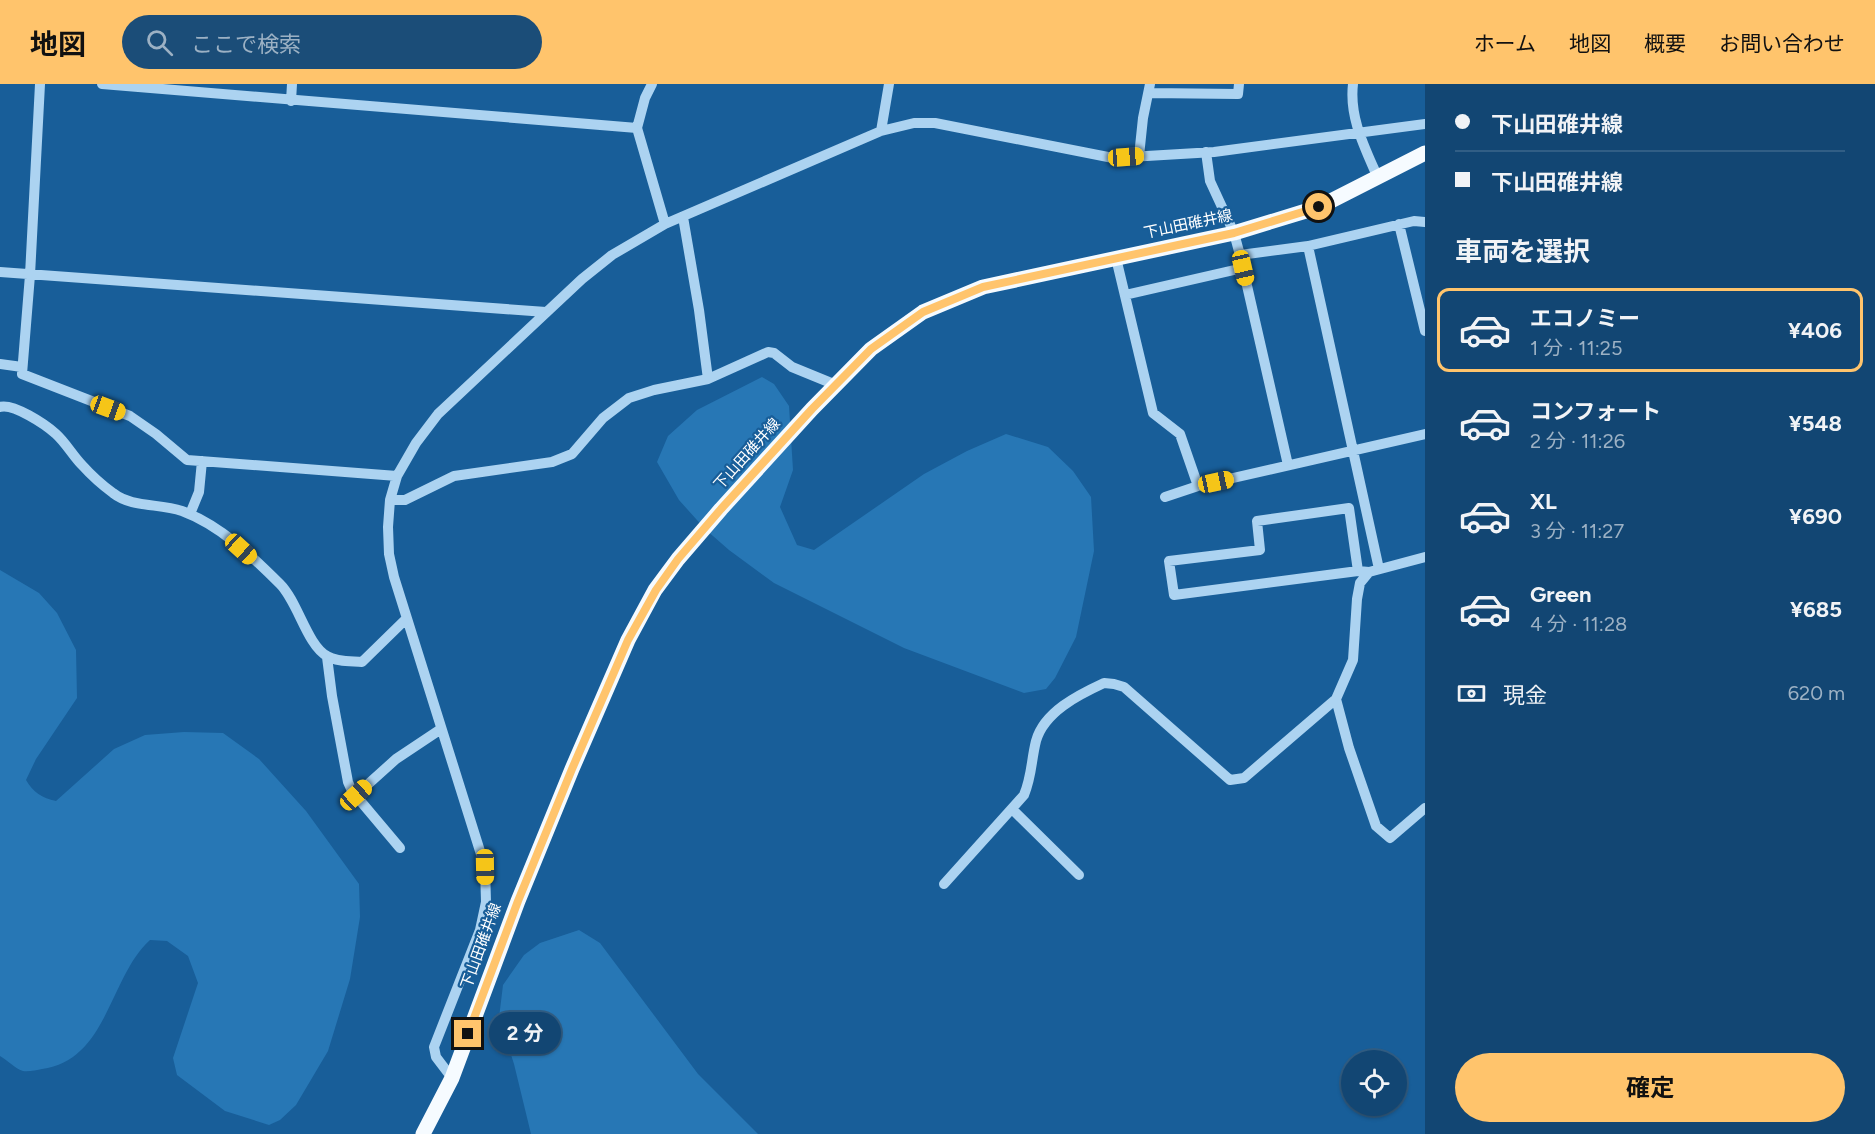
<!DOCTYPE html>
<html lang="ja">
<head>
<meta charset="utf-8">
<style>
  body { margin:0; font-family:Figtree,"Noto Sans JP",sans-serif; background:#1b4d78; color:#f1f3f6; height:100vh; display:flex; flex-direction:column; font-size:22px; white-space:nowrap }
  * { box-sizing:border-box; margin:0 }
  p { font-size:20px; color:#9cb1c4 }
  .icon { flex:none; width:33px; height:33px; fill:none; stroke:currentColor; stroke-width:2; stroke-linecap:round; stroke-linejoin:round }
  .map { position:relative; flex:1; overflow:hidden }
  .drawer { display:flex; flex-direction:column; background:#124673; width:450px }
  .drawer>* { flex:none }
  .banner { display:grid; align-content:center; height:132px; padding:0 30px; background:#124673 }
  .controls { position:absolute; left:1341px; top:966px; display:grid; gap:12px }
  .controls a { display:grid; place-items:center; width:66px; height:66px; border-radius:50%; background:#124673; box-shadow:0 2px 4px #0004,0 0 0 2px #315e85; font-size:30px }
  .end { position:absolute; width:27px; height:27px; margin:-14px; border:8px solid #ffc46c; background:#111; box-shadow:0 0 0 3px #111 }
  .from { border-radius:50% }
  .bubble { position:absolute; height:42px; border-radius:21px; background:#124673; box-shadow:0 2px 4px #0004,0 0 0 2px #315e85; font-size:20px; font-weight:700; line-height:42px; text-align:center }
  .car { position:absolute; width:18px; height:36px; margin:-18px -9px; border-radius:8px; box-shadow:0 0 4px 2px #0007; background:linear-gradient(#f5c518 24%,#345 0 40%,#f5c518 0 76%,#345 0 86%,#f5c518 0) }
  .banner b { display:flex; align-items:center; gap:21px; height:57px; font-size:22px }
  .banner b+b { border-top:2px solid #315e85 }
  .banner i { width:15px; height:15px; background:#f1f3f6 }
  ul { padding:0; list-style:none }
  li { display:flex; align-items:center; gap:18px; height:84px; margin:0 12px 9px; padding:0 18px; border:3px solid transparent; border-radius:12px }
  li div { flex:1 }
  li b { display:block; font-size:22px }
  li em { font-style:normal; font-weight:700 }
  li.current { border-color:#ffc46c }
  li>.icon { width:54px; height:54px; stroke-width:1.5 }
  h2 { padding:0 30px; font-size:27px; line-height:72px }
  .pay { display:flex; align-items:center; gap:15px; height:66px; padding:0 30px; font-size:22px }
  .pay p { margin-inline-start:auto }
  .cta { display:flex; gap:12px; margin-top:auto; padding:12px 30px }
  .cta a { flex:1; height:69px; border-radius:36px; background:#ffc46c; color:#111; font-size:24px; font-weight:700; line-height:69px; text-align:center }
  header { display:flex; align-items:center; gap:36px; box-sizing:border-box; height:84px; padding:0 30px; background:#ffc46c; color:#111 }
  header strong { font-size:28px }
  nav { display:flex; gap:33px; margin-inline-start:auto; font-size:21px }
  .search { width:420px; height:54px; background:#1b4d78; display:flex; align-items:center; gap:15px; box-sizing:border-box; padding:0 21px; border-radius:33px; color:#9cb1c4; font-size:22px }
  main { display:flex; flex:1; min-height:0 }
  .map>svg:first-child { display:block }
</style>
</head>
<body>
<header>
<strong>地図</strong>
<div class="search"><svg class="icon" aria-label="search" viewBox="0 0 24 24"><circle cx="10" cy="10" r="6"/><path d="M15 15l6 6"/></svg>ここで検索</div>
<nav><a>ホーム</a><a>地図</a><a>概要</a><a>お問い合わせ</a></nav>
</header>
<main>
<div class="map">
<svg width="1425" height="1050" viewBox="0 0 1425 1050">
  <rect width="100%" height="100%" fill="#185e99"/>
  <path fill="#2777b5" d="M762 293 774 300 789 322 793 386 780 423 797 461 814 466 924 390 967 367 1006 350 1048 363 1073 387 1091 413 1094 467 1076 553 1055 594 1046 605 1024 609 904 564 774 499 729 466 705 445 679 416 657 378 668 352 697 326Z
    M0 486 39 509 57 529 76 566 77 614 36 675 26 696C33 708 42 714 56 717L114 665 145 651 184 648 223 649 259 675 306 727 359 800 360 833 350 895 328 967 296 1021 280 1036 269 1041 225 1027 177 991 173 974 198 899 188 872 167 857 150 856C109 893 108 976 42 985 37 986 28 988 23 987 16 985 7 976 0 972Z
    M579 846 600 859 698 990 758 1050H531L514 980 499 934 503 901 524 871 540 859Z"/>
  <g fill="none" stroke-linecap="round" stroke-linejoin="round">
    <path stroke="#acd3f1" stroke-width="10" d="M40 0 30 191 22 290 130 332 156 350 187 376 397 392
      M102 0 637 44
      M652 0 645 14 637 44 665 140
      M1353 0C1349 34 1365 64 1378 94
      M1149 9 1238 10 1239 0
      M291 17 292 0
      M881 47 889 0
      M1206 68 1210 97 1234 149 1240 171 1308 162 1414 137 1425 138
      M1139 72 1143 34 1150 0
      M683 133 699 226 708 295
      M1399 140 1425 247
      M1308 162 1379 485
      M1240 171 1288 381
      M1116 174 1153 329 1180 350 1198 402
      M0 188 546 228
      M1125 211 1243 184
      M0 280 22 283
      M0 323C13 319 45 340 56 350 66 359 73 372 82 381 91 391 102 401 113 409 132 424 159 419 182 427 220 441 252 472 280 500 298 518 307 561 327 572 337 578 351 577 362 578L406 535
      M1165 413 1198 402 1425 350
      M390 416H405L454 392 552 378 572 370 603 334 629 314 654 306 708 295 768 268 774 269 792 283 836 301
      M190 430 199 408 202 377
      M1358 487 1349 424 1257 437 1260 466 1169 477 1174 511 1358 487 1369 488
      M327 573 332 612 348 698 352 707 400 764
      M1336 615 1349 664 1376 742 1390 754 1425 724
      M356 711 396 675 441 645
      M1013 726 1079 791
      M944 800 1024 711C1032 692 1031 677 1036 657 1044 628 1078 611 1104 599L1114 600 1124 603 1230 696 1244 694 1336 615 1353 576 1357 515 1360 499 1369 488 1425 473
      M452 994 436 973 434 963 480 846 486 818 485 783 394 493 389 470 388 443 390 416 397 392 416 359 438 330 582 195 612 171 665 140 881 47 914 39H935L1113 74 1214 68 1425 40"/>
    <path stroke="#f6fbff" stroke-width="15" d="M423 1050 452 994 518 817 572 685 628 556 655 506 678 475 721 425 812 325 871 265 923 228 983 203 1234 149 1319 123 1425 69"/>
  </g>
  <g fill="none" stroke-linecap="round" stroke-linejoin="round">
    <path stroke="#ffc46c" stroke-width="8" d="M468 950 518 817 572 685 628 556 656 506 678 475 721 425 812 325 871 265 923 228 983 203 1234 149 1319 123"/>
  </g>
  <g text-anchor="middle" stroke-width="4.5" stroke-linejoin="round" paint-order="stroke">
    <g font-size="15" fill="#fff" stroke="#185e99">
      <text transform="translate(1188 140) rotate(-12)" y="5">下山田碓井線</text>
      <text transform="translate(747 370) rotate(-48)" y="5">下山田碓井線</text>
      <text transform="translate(481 862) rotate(-70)" y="5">下山田碓井線</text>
    </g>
  </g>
</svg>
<div class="controls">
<a><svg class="icon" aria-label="locate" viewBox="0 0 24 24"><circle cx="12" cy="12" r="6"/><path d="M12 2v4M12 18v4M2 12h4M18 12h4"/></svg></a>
</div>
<i class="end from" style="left:1319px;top:123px"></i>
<i class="end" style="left:468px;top:950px"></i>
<div class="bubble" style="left:489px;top:928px;width:72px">2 分</div>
<i class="car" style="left:1126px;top:73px;rotate:86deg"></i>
<i class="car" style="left:1243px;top:184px;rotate:167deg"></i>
<i class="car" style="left:108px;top:324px;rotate:110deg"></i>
<i class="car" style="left:1216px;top:398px;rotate:78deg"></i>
<i class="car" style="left:241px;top:465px;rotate:132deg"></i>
<i class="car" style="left:356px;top:711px;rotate:48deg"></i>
<i class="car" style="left:485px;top:783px;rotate:179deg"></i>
</div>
<section class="drawer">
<div class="banner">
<b><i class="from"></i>下山田碓井線</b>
<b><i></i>下山田碓井線</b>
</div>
<h2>車両を選択</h2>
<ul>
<li class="current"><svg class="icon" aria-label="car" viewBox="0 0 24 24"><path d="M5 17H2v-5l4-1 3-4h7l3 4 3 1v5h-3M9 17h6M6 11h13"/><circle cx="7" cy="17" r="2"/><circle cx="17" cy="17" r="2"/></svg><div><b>エコノミー</b><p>1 分 · 11:25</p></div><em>¥406</em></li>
<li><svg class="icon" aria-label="car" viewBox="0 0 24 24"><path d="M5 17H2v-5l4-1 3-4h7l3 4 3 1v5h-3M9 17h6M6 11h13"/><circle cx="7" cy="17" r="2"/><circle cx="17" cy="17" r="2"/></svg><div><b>コンフォート</b><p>2 分 · 11:26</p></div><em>¥548</em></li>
<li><svg class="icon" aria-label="car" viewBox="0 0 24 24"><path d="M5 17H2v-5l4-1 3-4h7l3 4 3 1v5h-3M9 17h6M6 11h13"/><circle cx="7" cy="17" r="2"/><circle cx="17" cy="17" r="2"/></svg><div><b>XL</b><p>3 分 · 11:27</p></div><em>¥690</em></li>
<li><svg class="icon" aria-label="car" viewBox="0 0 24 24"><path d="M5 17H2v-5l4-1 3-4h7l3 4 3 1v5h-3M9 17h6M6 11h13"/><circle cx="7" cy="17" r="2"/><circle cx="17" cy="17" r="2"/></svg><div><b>Green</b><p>4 分 · 11:28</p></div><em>¥685</em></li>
</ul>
<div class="pay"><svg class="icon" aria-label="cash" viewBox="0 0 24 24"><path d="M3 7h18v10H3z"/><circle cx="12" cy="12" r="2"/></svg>現金<p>620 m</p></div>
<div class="cta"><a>確定</a></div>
</section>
</main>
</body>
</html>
